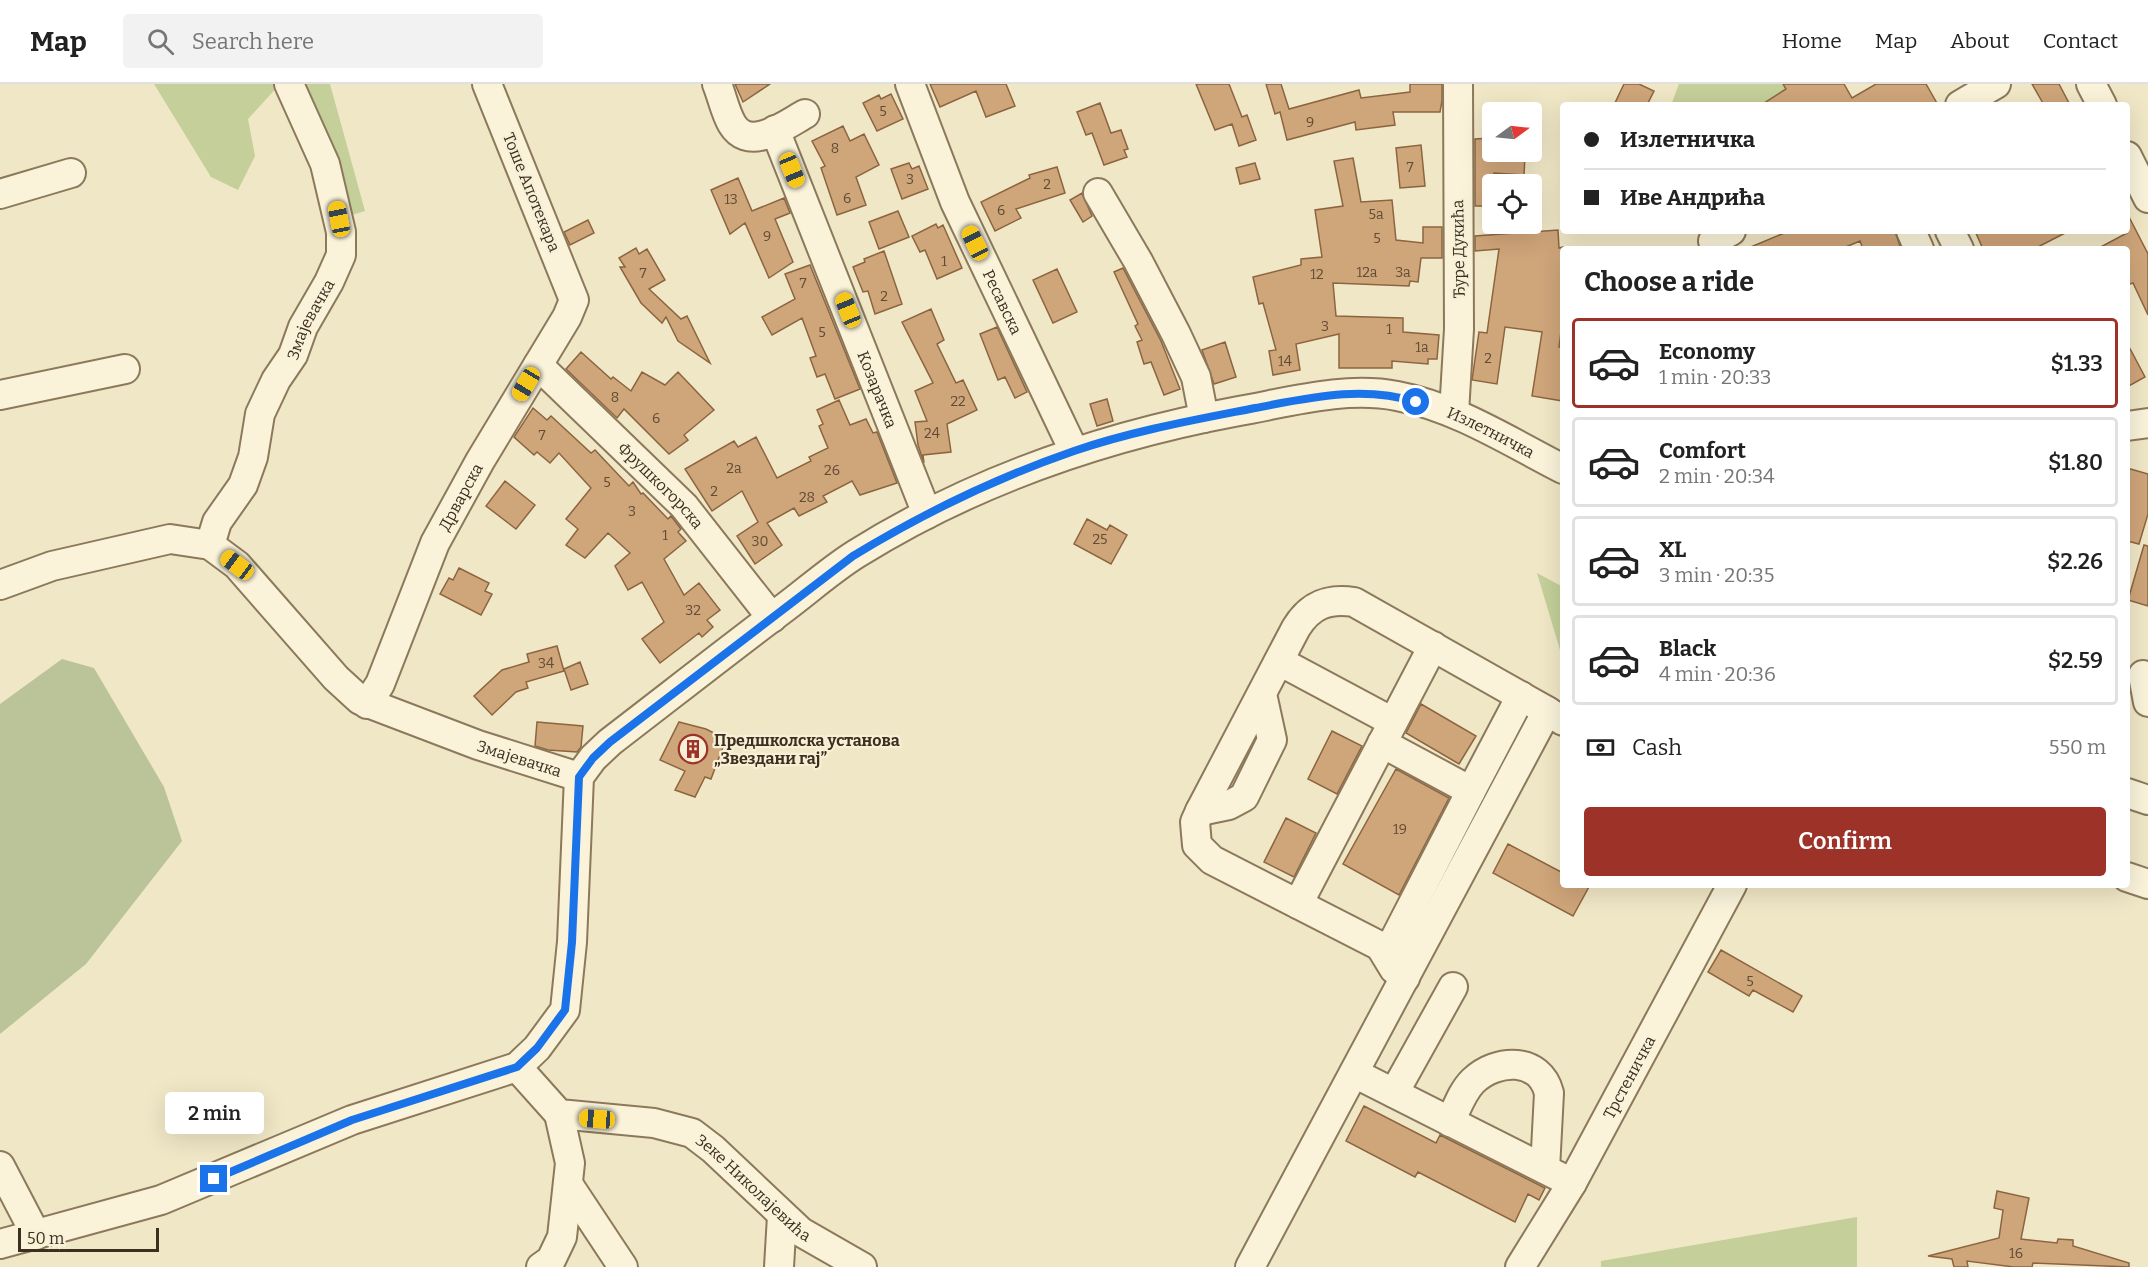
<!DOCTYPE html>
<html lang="en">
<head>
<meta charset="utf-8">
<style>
  body { margin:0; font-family:Bitter,serif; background:#f2f2f2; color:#222; height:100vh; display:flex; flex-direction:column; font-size:22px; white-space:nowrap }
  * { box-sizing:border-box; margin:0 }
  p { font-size:20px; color:#767676 }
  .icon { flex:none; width:33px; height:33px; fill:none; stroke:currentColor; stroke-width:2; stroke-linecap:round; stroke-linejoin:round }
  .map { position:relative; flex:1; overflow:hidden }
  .sheet { position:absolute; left:1560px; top:162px; width:570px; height:642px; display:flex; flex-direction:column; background:#fff; border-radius:6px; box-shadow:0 6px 24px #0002 }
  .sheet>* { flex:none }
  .guide { position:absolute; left:1560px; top:18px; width:570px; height:132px; border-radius:6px; box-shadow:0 6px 24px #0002; display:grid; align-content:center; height:132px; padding:0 24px; background:#fff }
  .needle { width:39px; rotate:75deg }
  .fabs { position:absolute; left:1482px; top:18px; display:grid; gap:12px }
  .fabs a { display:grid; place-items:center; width:60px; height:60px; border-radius:6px; background:#fff; box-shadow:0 6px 24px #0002; font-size:30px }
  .scale { position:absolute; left:18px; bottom:15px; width:141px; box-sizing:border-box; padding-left:6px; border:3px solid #3c2f1f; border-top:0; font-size:16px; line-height:21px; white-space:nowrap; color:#3c2f1f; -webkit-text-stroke:4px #f7f0d6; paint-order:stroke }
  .end { position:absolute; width:27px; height:27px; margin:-14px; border:8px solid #1a73e8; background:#fff; box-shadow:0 0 0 3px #fff }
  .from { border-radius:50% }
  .bubble { position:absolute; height:42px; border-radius:6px; background:#fff; box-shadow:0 6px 24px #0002; font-size:20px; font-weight:600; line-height:42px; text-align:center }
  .car { position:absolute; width:18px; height:36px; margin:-18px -9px; border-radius:8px; box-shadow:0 0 4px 2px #0007; background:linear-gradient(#f5c518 24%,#345 0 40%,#f5c518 0 76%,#345 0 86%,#f5c518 0) }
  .guide b { display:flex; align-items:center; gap:21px; height:57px; font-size:22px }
  .guide b+b { border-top:2px solid #e0e0e0 }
  .guide i { width:15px; height:15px; background:#222 }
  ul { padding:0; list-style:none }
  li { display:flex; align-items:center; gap:18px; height:90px; margin:0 12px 9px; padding:0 12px; border:3px solid #e0e0e0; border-radius:6px }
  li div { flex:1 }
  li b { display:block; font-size:22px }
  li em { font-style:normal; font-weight:600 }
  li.active { border-color:#9d3228 }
  li>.icon { width:54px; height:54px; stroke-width:1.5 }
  h2 { padding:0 24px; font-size:27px; line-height:72px }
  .pay { display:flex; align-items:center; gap:15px; height:66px; padding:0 24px; font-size:22px }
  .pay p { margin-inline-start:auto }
  .primary-button { display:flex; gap:12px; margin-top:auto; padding:12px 24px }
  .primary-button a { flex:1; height:69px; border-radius:6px; background:#9d3228; color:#fff; font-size:24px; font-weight:600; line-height:69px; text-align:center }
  header { display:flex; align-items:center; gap:36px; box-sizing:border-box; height:84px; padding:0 30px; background:#fff; border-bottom:2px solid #e0e0e0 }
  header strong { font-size:28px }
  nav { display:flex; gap:33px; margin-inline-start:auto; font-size:21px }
  .search { width:420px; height:54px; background:#f2f2f2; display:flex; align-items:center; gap:15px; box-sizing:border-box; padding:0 21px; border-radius:6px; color:#767676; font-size:22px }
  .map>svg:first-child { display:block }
</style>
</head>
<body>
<header>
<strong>Map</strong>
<div class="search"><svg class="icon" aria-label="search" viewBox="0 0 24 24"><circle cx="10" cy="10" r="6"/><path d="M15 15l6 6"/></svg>Search here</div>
<nav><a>Home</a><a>Map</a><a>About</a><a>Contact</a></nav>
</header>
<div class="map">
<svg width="2148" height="1183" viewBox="0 0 2148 1183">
  <rect width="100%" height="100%" fill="#f0e7c6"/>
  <path fill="#c4cf99" d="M154 0H280L248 35 255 72 238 106 211 93Z
    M303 0H330L365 127 339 135Z
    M1679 0H1810L1774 21H1671Z
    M1537 489 1563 503V576Z
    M1857 1133V1183H1601V1177Z"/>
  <path fill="#bac498" d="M62 575 94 584 164 703 182 757 86 880 0 950V620Z"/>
  <path fill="#cfa57a" stroke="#8c6540" stroke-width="1.5" d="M735 0H770L743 18Z
    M930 0H1006L1015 22 986 33 976 7 940 23Z
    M1196 0H1229L1242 33 1247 31 1256 56 1239 62 1232 40 1215 46Z
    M1266 0H1281L1289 25 1359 6 1361 14 1410 8V0H1442V17L1440 28H1393L1395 41 1356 46 1355 38 1287 56 1280 28 1275 30Z
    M1624 0H1639L1654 7 1647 21H1614Z
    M1783 0H1844L1852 14 1876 0H1926L1938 21H1761L1786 5Z
    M2032 0H2059L2070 21H2044Z
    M891 10 903 35 877 47 863 19 879 11 881 15Z
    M1100 19 1111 49 1121 46 1128 65 1124 66 1127 73 1104 81 1092 49 1086 51 1077 28Z
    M843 42 850 57 864 50 879 81 856 93 866 121 837 131 821 84 825 82 812 57Z
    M1492 54V68L1525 71 1524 91 1494 89 1492 122H1475V55Z
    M1421 61 1425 102 1400 104 1396 64Z
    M1353 74 1361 118 1392 116 1396 156 1423 159V143H1442V174H1421L1418 198 1410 197 1409 202 1333 199 1336 232 1403 234V248L1439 251 1437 275H1428V280L1392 277V284H1339V250L1296 260 1300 286 1273 291 1269 267 1276 266 1263 219 1259 220 1253 193 1301 181V175L1322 173 1315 126 1343 122 1334 77Z
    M909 79 912 85 919 82 928 105 902 115 891 85Z
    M1255 79 1260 95 1240 100 1236 84Z
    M1057 83 1065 109 1016 125 1021 134 995 147 981 118 1030 94 1029 91Z
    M738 94 752 127 784 114 790 129 775 135 793 178 769 194 745 139 730 150 711 106Z
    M1082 109 1092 132 1083 138 1070 116Z
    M898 127 909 153 879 165 869 138Z
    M2127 129 2148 170V231L2133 199 2127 201V165H2097L2127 149Z
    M588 136 594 149 570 161 564 148Z
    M936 140 938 144 943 141 962 184 937 195 925 166 920 168 912 152Z
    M1558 146 1559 164 1563 163V232L1559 263H1563V317L1532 312 1542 248 1505 243 1497 300 1472 296 1479 248 1487 249 1499 165 1475 167V152Z
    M1789 147H1895L1901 165H1863L1860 157 1841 165H1746Z
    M1975 147H2069L2034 165H1983Z
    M636 164 639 170 647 165 665 196 649 205 681 235 687 232 710 279 678 257 666 233 662 239 641 219 620 183H625L619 174Z
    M884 167 902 220 875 230 868 207 863 208 853 183 865 178 864 175Z
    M810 181 860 305 835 315 825 290 817 293 810 274 816 272 802 234 772 251 762 233 795 215 785 190Z
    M1123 184 1161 257 1180 305 1164 311 1151 278 1144 280 1137 258 1142 256 1135 242 1138 240 1114 188Z
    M1057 185 1077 228 1053 239 1033 196Z
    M931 225 944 256 937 260 956 299 963 296 977 326 947 340 951 368 923 371 924 379 918 361 915 338 927 337 915 307 933 299 902 238Z
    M997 243 1027 308 1015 314 1005 293 998 296 980 250Z
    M1225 258 1236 293 1214 300 1202 266Z
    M2127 259 2145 293 2127 303Z
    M581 268 611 295 613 293 631 307 642 288 665 301 678 288 714 326 684 351 688 356 669 370 624 325 617 334 566 285Z
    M1107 315 1113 337 1097 342 1090 320Z
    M839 316 850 341 866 335 873 349 877 348 897 399 860 411 852 397 823 412 827 418 799 432 794 424 767 439 782 461 755 480 737 452 758 438 742 407 712 427 685 385 734 357 738 363 756 353 777 394 811 377 809 373 828 364 819 342 823 340 817 326Z
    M533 324 547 336 551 332 591 369 595 366 629 402 633 398 641 410 643 409 668 435 671 432 681 445 678 448 686 457 664 475 684 511 699 499 720 526 707 536 713 543 702 553 699 549 660 579 642 555 664 538 642 498 628 506 615 482 630 469 608 449 585 474 566 461 578 445 566 435 591 404 559 369 550 379 537 368 534 371 514 353Z
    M2127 384 2148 390V430L2139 460 2127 457Z
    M505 397 535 421 516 445 486 422Z
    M1087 435 1107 446 1110 441 1127 451 1111 480 1074 460Z
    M2144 461 2148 462V522L2128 516Z
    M459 484 489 499 485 507 492 510 481 531 440 510 449 494 453 496Z
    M557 562 564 587 526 598 528 604 516 608 492 631 474 612 502 586 529 578 527 570Z
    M580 578 588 600 571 606 564 585Z
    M1421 620 1476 652 1459 680 1406 649Z
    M537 638 583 642 581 663 577 668 548 666 535 662Z
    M679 638 706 645 726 655 711 695 705 693 695 713 675 706 685 687 660 676Z
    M1332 647 1362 662 1337 710 1308 695Z
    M1396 685 1449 714 1399 811 1343 780Z
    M1286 734 1316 749 1294 793 1264 778Z
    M1508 760 1563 789V801H1590L1573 832 1493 789Z
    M1721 866 1802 912 1793 928 1753 906 1749 912 1708 888Z
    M1364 1022 1436 1059 1440 1051 1545 1104 1539 1116 1528 1110 1515 1138 1418 1088 1415 1093 1346 1057Z
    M1997 1107 2029 1114 2021 1155 2057 1159 2058 1155 2073 1156V1162L2129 1179V1183L2033 1179 2032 1183H2014L1967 1177 1968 1183H1954L1952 1175 1928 1172 1999 1154 2003 1126 1994 1124Z"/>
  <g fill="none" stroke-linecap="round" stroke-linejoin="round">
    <g stroke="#8c795b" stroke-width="32">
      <g id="minor">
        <path d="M717 0C722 12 725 28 732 40 749 69 785 41 805 30"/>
        <path id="s1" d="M910 0 955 118 1074 367"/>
        <path d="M2091 0 2102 21"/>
        <path d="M1960 21 1996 0"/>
        <path id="s2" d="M775 46 927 430"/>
        <path d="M2127 72 2148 114"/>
        <path d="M1098 109 1138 177 1176 250 1196 293 1204 334"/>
        <path d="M0 110 71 89"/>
        <path d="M1911 147 1919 165"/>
        <path d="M1950 147 1959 165"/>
        <path d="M1716 165 1713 157 1731 147"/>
        <path id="s3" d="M538 281 684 422 772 534"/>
        <path d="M0 311 125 285"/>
        <path d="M1454 329 1459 245 1458 0"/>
        <path d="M2127 342 2148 339"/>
        <path id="s4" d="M210 461 217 438 243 401 253 373 260 330 276 296 293 271 303 243 329 198 341 171V148L325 80 289 0"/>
        <path id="s5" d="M0 501 52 482 170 455 210 461 237 481 336 594 360 616 478 661 579 693"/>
        <path d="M1279 577 1393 638"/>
        <path d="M2143 591 2148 618"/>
        <path id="s6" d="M367 620 380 600 435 459 480 377 567 233 574 216 487 0"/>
        <path d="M1382 659 1471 707 1387 870"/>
        <path d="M1471 707 1521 612"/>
        <path d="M2127 709 2148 716"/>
        <path d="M1200 727 1229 721 1244 713 1272 656 1262 610"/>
        <path d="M2127 793 2148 800"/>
        <path d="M1298 820 1433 562"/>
        <path d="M1405 894 1394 885 1380 862 1212 776 1197 761 1195 738 1200 727 1296 544C1310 521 1328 514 1354 518L1547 627"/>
        <path id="s7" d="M517 983 559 1030 654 1039 692 1049 713 1065 801 1148 862 1183"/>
        <path d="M1354 989 1572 1099"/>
        <path d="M1394 1009 1453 903"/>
        <path d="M1450 1038C1457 1024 1462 1008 1473 997 1497 974 1540 973 1549 1009L1545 1085"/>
        <path d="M0 1082 36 1151"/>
        <path d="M568 1100 623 1183"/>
        <path id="s8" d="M0 1160 161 1116 352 1036 517 983 537 964 565 926 572 858 579 693 593 674 610 658C666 615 722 571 779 528 805 509 829 487 856 470 973 397 1104 352 1239 327 1290 318 1345 302 1397 312 1456 323 1510 358 1563 385"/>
        <path d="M541 1183 551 1176 562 1153 570 1079 559 1030"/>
        <path d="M779 1183 782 1132"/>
        <path d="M1250 1183 1547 627 1563 637"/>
        <path id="s9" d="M1520 1183 1572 1099 1732 801"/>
      </g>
    </g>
    <use href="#minor" stroke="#faf3da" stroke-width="28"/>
  </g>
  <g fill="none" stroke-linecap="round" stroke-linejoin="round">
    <path stroke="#1a73e8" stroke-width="8" d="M214 1095 352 1036 517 983 537 964 565 926 572 858 579 693 593 674 610 658 853 472C922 430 996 394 1074 367 1132 347 1194 336 1255 324 1309 314 1362 301 1416 318"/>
  </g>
  <defs>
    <g id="building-ring" transform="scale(1.5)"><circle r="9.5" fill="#f7f0d6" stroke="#9d3228" stroke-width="1.5"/><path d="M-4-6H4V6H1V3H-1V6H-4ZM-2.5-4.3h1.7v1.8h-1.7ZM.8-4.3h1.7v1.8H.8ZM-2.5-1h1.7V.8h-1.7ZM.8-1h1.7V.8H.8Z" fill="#9d3228"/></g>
  </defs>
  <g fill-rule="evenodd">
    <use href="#building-ring" x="693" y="665"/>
  </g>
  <g text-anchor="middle" stroke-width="4.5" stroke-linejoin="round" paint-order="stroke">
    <g font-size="14" fill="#614c36">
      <text x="883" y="32">5</text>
      <text x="1310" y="43">9</text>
      <text x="835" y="69">8</text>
      <text x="1410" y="88">7</text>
      <text x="910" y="100">3</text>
      <text x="1047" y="105">2</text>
      <text x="847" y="119">6</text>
      <text x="731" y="120">13</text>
      <text x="1001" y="131">6</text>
      <text x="1376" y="135">5a</text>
      <text x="767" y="157">9</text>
      <text x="1377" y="159">5</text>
      <text x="944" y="182">1</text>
      <text x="1367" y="193">12a</text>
      <text x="1403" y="193">3a</text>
      <text x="643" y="194">7</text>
      <text x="1317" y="195">12</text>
      <text x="803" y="204">7</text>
      <text x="884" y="217">2</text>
      <text x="1325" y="247">3</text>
      <text x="1389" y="250">1</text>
      <text x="822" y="253">5</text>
      <text x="1422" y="268">1a</text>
      <text x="1488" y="279">2</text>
      <text x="1285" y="282">14</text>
      <text x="615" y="318">8</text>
      <text x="958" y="322">22</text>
      <text x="656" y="339">6</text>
      <text x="932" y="354">24</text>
      <text x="542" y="356">7</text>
      <text x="734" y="389">2a</text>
      <text x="832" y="391">26</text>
      <text x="607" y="403">5</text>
      <text x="714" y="412">2</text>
      <text x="807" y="418">28</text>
      <text x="632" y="432">3</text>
      <text x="665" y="456">1</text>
      <text x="1100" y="460">25</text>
      <text x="760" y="462">30</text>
      <text x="693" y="531">32</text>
      <text x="546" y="584">34</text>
      <text x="1400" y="750">19</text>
      <text x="1750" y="902">5</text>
      <text x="2016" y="1174">16</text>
    </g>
    <g font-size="16" fill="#3c2f1f" stroke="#f7f0d6">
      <text transform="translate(532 108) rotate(68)" y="6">Тоше Апотекара</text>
      <text transform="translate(1458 165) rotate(-91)" y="6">Ђуре Дукића</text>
      <text dy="6" stroke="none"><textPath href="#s1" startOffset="237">Ресавска</textPath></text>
      <text dy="6" stroke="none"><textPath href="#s4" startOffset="250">Змајевачка</textPath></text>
      <text dy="6" stroke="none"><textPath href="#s2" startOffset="279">Козарачка</textPath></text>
      <text dy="6" stroke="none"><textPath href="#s8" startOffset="1884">Излетничка</textPath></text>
      <text dy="6" stroke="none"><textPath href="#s3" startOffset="172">Фрушкогорска</textPath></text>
      <text dy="6" stroke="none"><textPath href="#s6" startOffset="228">Дрварска</textPath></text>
      <text dy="6" stroke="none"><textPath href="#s5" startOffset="603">Змајевачка</textPath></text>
      <text dy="6" stroke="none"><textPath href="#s9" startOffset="219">Трстеничка</textPath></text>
      <text dy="6" stroke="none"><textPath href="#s7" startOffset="280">Зеке Николајевића</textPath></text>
    </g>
    <g font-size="16" font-weight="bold" fill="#3c2f1f" stroke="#f7f0d6" text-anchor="start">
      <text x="714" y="662">Предшколска установа<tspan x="714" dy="18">„Звездани гај”</tspan></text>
    </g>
  </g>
</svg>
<div class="fabs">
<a><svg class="needle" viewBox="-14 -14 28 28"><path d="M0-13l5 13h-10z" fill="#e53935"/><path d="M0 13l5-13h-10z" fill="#767676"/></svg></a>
<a><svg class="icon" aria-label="locate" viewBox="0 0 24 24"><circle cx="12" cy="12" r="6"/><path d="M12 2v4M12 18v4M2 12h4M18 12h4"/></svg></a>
</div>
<div class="scale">50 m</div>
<i class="end from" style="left:1416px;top:318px"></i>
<i class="end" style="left:214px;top:1095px"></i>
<div class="bubble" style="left:165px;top:1008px;width:99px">2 min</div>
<i class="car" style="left:792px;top:86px;rotate:158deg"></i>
<i class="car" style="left:339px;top:135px;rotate:349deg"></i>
<i class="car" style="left:975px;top:159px;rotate:334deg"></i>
<i class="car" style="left:848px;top:226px;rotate:338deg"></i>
<i class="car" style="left:526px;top:300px;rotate:211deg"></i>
<i class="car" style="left:237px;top:481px;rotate:307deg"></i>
<i class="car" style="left:597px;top:1035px;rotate:274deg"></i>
<div class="guide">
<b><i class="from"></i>Излетничка</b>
<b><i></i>Иве Андрића</b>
</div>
<section class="sheet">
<h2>Choose a ride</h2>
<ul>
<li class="active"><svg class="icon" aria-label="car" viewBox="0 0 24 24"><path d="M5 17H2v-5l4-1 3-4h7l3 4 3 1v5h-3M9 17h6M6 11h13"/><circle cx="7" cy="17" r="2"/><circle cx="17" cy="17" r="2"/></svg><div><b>Economy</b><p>1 min · 20:33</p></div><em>$1.33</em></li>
<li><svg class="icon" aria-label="car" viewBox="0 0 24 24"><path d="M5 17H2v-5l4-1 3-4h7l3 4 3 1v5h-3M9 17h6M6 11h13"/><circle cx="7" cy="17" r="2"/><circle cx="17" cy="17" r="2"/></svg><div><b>Comfort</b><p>2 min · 20:34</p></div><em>$1.80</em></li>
<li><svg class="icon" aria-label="car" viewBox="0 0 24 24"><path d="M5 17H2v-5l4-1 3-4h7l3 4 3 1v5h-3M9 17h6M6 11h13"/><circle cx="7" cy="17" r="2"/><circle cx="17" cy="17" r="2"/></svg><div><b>XL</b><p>3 min · 20:35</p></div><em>$2.26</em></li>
<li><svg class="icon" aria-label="car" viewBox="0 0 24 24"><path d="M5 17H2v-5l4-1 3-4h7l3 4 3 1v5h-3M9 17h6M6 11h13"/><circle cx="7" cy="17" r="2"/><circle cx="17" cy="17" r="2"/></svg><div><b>Black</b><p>4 min · 20:36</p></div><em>$2.59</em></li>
</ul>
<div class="pay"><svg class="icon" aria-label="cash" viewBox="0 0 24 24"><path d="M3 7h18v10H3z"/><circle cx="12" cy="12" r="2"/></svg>Cash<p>550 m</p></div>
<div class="primary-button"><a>Confirm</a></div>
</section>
</div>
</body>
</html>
